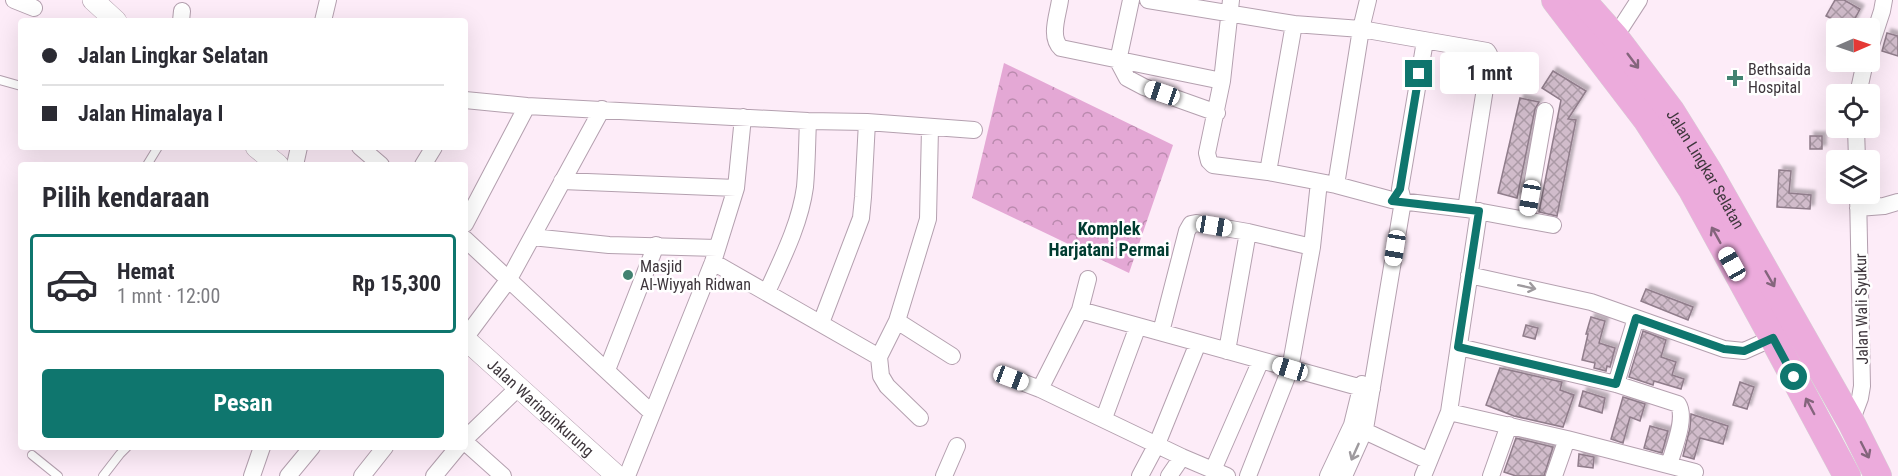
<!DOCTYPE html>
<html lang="id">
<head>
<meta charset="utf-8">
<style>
  body { margin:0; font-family:"Roboto Condensed",sans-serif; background:#f7f7f7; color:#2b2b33; height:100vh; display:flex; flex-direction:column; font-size:22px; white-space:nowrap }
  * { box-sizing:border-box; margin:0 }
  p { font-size:20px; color:#7c7c81 }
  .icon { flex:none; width:33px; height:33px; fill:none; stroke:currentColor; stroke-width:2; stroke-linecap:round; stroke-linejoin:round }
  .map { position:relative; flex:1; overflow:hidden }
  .side { position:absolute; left:18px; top:162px; width:450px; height:288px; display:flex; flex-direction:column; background:#fff; border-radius:6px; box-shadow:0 6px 24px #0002 }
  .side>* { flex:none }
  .guide { position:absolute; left:18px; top:18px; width:450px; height:132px; border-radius:6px; box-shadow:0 6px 24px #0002; display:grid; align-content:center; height:132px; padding:0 24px; background:#fff }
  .needle { width:39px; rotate:88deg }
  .buttons { position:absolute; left:1826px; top:18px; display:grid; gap:12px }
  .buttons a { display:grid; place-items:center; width:54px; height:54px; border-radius:6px; background:#fff; box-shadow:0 6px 24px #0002; font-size:30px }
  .end { position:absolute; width:27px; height:27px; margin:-14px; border:8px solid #0f766e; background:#fff; box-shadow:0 0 0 3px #fff }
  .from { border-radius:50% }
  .bubble { position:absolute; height:42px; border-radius:6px; background:#fff; box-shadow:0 6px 24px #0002; font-size:20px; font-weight:700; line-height:42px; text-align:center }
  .car { position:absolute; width:18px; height:36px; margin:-18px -9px; border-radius:8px; box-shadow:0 0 4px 2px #0007; background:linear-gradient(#fff 24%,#345 0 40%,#fff 0 76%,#345 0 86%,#fff 0) }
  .guide b { display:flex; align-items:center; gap:21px; height:57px; font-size:22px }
  .guide b+b { border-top:2px solid #e1e1e2 }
  .guide i { width:15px; height:15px; background:#2b2b33 }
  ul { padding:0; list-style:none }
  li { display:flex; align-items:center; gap:18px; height:99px; margin:0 12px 9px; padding:0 12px; border:3px solid #e1e1e2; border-radius:6px }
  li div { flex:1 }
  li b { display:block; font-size:22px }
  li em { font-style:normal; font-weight:700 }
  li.current { border-color:#0f766e }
  li>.icon { width:54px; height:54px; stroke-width:1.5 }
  h2 { padding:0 24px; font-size:27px; line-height:72px }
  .cta { display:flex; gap:12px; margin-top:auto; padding:12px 24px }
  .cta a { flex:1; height:69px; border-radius:6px; background:#0f766e; color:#fff; font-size:24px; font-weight:700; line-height:69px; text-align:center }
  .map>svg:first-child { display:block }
</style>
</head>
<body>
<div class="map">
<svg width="1898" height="476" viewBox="0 0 1898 476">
  <defs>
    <pattern id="forest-crowns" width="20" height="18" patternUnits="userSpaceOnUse" patternTransform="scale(1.5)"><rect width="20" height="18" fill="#e4a8d5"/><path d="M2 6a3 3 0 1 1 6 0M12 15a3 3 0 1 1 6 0" fill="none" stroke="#ba8aae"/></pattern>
    <pattern id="building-cross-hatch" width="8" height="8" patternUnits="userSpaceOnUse" patternTransform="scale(1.5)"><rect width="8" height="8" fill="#d1bccb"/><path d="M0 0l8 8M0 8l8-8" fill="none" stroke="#ab9aa6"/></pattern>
    <filter id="shadow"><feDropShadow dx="4" dy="-4" stdDeviation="1.5" flood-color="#0004"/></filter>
  </defs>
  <rect width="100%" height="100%" fill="#fdecf8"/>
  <path fill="url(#forest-crowns)" d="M1004 63 1173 145 1129 273 972 198Z"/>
  <path fill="url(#building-cross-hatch)" stroke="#907d8b" stroke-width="1.5" filter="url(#shadow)" d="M1835 0H1844L1860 9 1850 28 1826 16Z
    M1887 33 1898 36V56L1882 51Z
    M1553 71 1586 91 1568 119 1576 120 1557 216 1539 212 1561 100 1542 88Z
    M1520 98 1539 102 1535 109 1517 198 1498 193Z
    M1810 136H1822V149H1810Z
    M1779 170 1791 171 1789 193 1811 195 1810 209 1777 207Z
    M1646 289 1693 307 1688 320 1641 301Z
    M1591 317 1605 321 1599 343 1615 348 1610 367 1607 366 1606 371 1594 368 1595 363 1582 360 1588 334H1586Z
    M1526 325 1538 328 1535 339 1523 336Z
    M1643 331 1666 340 1661 357 1676 362 1672 375 1684 379 1681 389 1654 381 1653 385 1629 377Z
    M1500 368 1562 382 1560 390 1574 395 1563 427 1514 416 1486 405Z
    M1740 382 1754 387 1747 409 1733 405Z
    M1583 391 1605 398 1602 413 1579 406Z
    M1623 397 1645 404 1640 421 1630 417 1623 443 1611 439Z
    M1691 414 1728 426 1723 444 1700 438 1694 459 1683 456 1690 428Z
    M1650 426 1668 431 1662 453 1644 448Z
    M1516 438 1553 447 1544 476H1516L1504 472Z
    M1579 454 1594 457 1593 468 1578 466Z"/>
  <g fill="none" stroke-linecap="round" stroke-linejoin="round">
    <g stroke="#b4a0af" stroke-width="10">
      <path id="service" d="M0 80 21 86
        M147 165 158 147
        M32 455 58 476
        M103 476 120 454 127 447"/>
    </g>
    <g stroke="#b4a0af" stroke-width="18">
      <path id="minor" d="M14 0 34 8
        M1060 0C1058 15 1049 37 1061 48L1222 81
        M1131 0 1118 61 1127 78 1144 87 1217 113
        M1148 0 1294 24 1361 29 1487 51 1489 54V63L1466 209
        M1231 0 1222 81 1207 153 1209 161 1213 165 1268 172 1336 185 1392 200 1466 209 1553 225
        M181 21 182 11
        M323 21 328 0
        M1615 37 1639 0
        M1869 51 1882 11 1884 0
        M1858 94 1865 62
        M465 100 527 106 808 121 867 122 974 130
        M1856 128 1857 160
        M360 147 381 165
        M295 165 299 147
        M423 165 434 147
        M1268 172 1294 24
        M562 181 736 188
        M1336 185 1361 29 1368 0
        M1858 208 1884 206 1898 202
        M1526 220 1545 111
        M465 224 527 106
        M532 237 609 245 717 248
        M465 239 652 413
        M713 262 879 357 881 376 887 386 920 418
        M1469 275 1591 302 1724 349 1744 351 1773 338
        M767 292C782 259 800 224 805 187 807 165 807 143 808 121
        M1080 310 1362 388 1372 389
        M897 321 952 356
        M821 323 861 218 863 197 867 122
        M1161 332 1187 231 1191 224 1196 223 1248 232 1312 247
        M465 338 509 279 602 109
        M1459 347 1616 384 1678 404C1687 418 1673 450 1669 465
        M1227 351 1248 232
        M879 357 897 321 928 219 930 128
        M607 370 656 245
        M1011 378 1040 389 1182 457 1227 476
        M1616 384 1636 318
        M1040 389 1080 310 1088 279
        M1449 412 1567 439 1695 472
        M1104 418 1138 326
        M1851 422 1860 398 1862 386 1858 194
        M1354 426 1429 461
        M465 439 518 388
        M465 442 503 476
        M1213 470 1261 360
        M252 476 262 447
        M288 476 312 447
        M362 476 385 447
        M434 476 458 447
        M627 476 713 262 736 188 743 117
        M944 476 957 446
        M1140 476 1157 444 1198 343
        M1169 476 1182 457
        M1248 476 1290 369 1312 247 1319 182
        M1328 476 1352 425 1362 384
        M1344 476 1365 429 1403 201 1400 189 1425 41
        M1423 476 1449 412 1479 211
        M1491 476 1509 425
        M1554 476 1567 439"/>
    </g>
    <g stroke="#b4a0af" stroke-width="22">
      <g id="tertiary">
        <path d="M93 0 116 21"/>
        <path d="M256 147 278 165"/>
        <path id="s1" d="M465 339 617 476"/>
      </g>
    </g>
    <g stroke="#d5d3d4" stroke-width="28">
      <g id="trunk">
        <path d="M1555 0 1646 119 1692 190 1773 338 1847 476"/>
        <path id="s2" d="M1582 0 1615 37 1671 111 1709 172 1851 422 1878 476"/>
      </g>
    </g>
    <use href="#service" stroke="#fff" stroke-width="8"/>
    <use href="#minor" stroke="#fff" stroke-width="16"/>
    <use href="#tertiary" stroke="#fff" stroke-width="21"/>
    <use href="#trunk" stroke="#ecabdc" stroke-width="27"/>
  </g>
  <defs><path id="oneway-shaft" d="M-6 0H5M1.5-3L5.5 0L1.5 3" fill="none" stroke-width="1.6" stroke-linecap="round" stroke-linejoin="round" transform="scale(1.5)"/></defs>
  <g stroke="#84657c">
    <use href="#oneway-shaft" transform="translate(1633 61) rotate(53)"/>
    <use href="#oneway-shaft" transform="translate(1716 235) rotate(-119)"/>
    <use href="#oneway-shaft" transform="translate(1770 279) rotate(60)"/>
    <use href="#oneway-shaft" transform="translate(1810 406) rotate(-118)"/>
    <use href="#oneway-shaft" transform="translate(1865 450) rotate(63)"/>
  </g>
  <g stroke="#9e9a9e">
    <use href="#oneway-shaft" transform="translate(1527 287) rotate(12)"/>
    <use href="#oneway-shaft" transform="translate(1355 452) rotate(114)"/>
  </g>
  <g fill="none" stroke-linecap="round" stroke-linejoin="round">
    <path stroke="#0f766e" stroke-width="8" d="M1419 74 1400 189 1392 201 1479 211 1458 347 1616 384 1636 318 1724 349 1744 351 1773 338 1794 377"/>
  </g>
  <g fill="#428271" stroke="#fff" stroke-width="2">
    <path d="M1732 69h6v6h6v6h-6v6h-6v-6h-6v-6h6z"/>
    <circle cx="628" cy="275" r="6"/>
  </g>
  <g text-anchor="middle" stroke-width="5" stroke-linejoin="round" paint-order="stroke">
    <g font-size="16" fill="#3e363c" stroke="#fff" text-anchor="start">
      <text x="1748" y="75">Bethsaida<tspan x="1748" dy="18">Hospital</tspan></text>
      <text x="640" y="272">Masjid<tspan x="640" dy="18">Al-Wiyyah Ridwan</tspan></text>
    </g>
    <g font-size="16" fill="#3e363c" stroke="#fff">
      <text dy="6" stroke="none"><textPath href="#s2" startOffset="210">Jalan Lingkar Selatan</textPath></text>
      <text transform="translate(1861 309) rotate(-91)" y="6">Jalan Wali Syukur</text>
      <text dy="6" stroke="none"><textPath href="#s1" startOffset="102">Jalan Waringinkurung</textPath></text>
    </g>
    <g font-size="18" font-weight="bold" fill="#003c30" stroke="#fff">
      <text x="1109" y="235">Komplek<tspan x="1109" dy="21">Harjatani Permai</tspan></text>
    </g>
  </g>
</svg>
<div class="buttons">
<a><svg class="needle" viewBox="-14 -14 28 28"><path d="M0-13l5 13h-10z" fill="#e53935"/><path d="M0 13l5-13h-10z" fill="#7c7c81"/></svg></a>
<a><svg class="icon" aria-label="locate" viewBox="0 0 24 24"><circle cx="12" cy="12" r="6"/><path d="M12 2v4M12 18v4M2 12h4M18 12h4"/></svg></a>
<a><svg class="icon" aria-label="layers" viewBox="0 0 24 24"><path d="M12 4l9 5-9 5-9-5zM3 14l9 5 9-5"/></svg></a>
</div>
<i class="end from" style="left:1794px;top:377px"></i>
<i class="end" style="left:1419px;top:74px"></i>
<div class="bubble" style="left:1440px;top:52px;width:99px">1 mnt</div>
<i class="car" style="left:1162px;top:93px;rotate:289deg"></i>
<i class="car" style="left:1530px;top:198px;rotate:190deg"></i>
<i class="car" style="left:1214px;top:226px;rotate:99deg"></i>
<i class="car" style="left:1395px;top:248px;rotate:189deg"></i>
<i class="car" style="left:1732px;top:264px;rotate:331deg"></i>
<i class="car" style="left:1290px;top:369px;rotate:287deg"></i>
<i class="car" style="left:1011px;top:378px;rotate:111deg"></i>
<div class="guide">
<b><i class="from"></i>Jalan Lingkar Selatan</b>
<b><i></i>Jalan Himalaya I</b>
</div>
<section class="side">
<h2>Pilih kendaraan</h2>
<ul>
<li class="current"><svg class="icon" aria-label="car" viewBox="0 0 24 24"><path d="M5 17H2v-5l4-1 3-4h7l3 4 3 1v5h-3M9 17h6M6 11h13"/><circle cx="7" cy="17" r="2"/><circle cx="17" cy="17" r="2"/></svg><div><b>Hemat</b><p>1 mnt · 12:00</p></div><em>Rp 15,300</em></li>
</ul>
<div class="cta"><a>Pesan</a></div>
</section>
</div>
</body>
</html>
